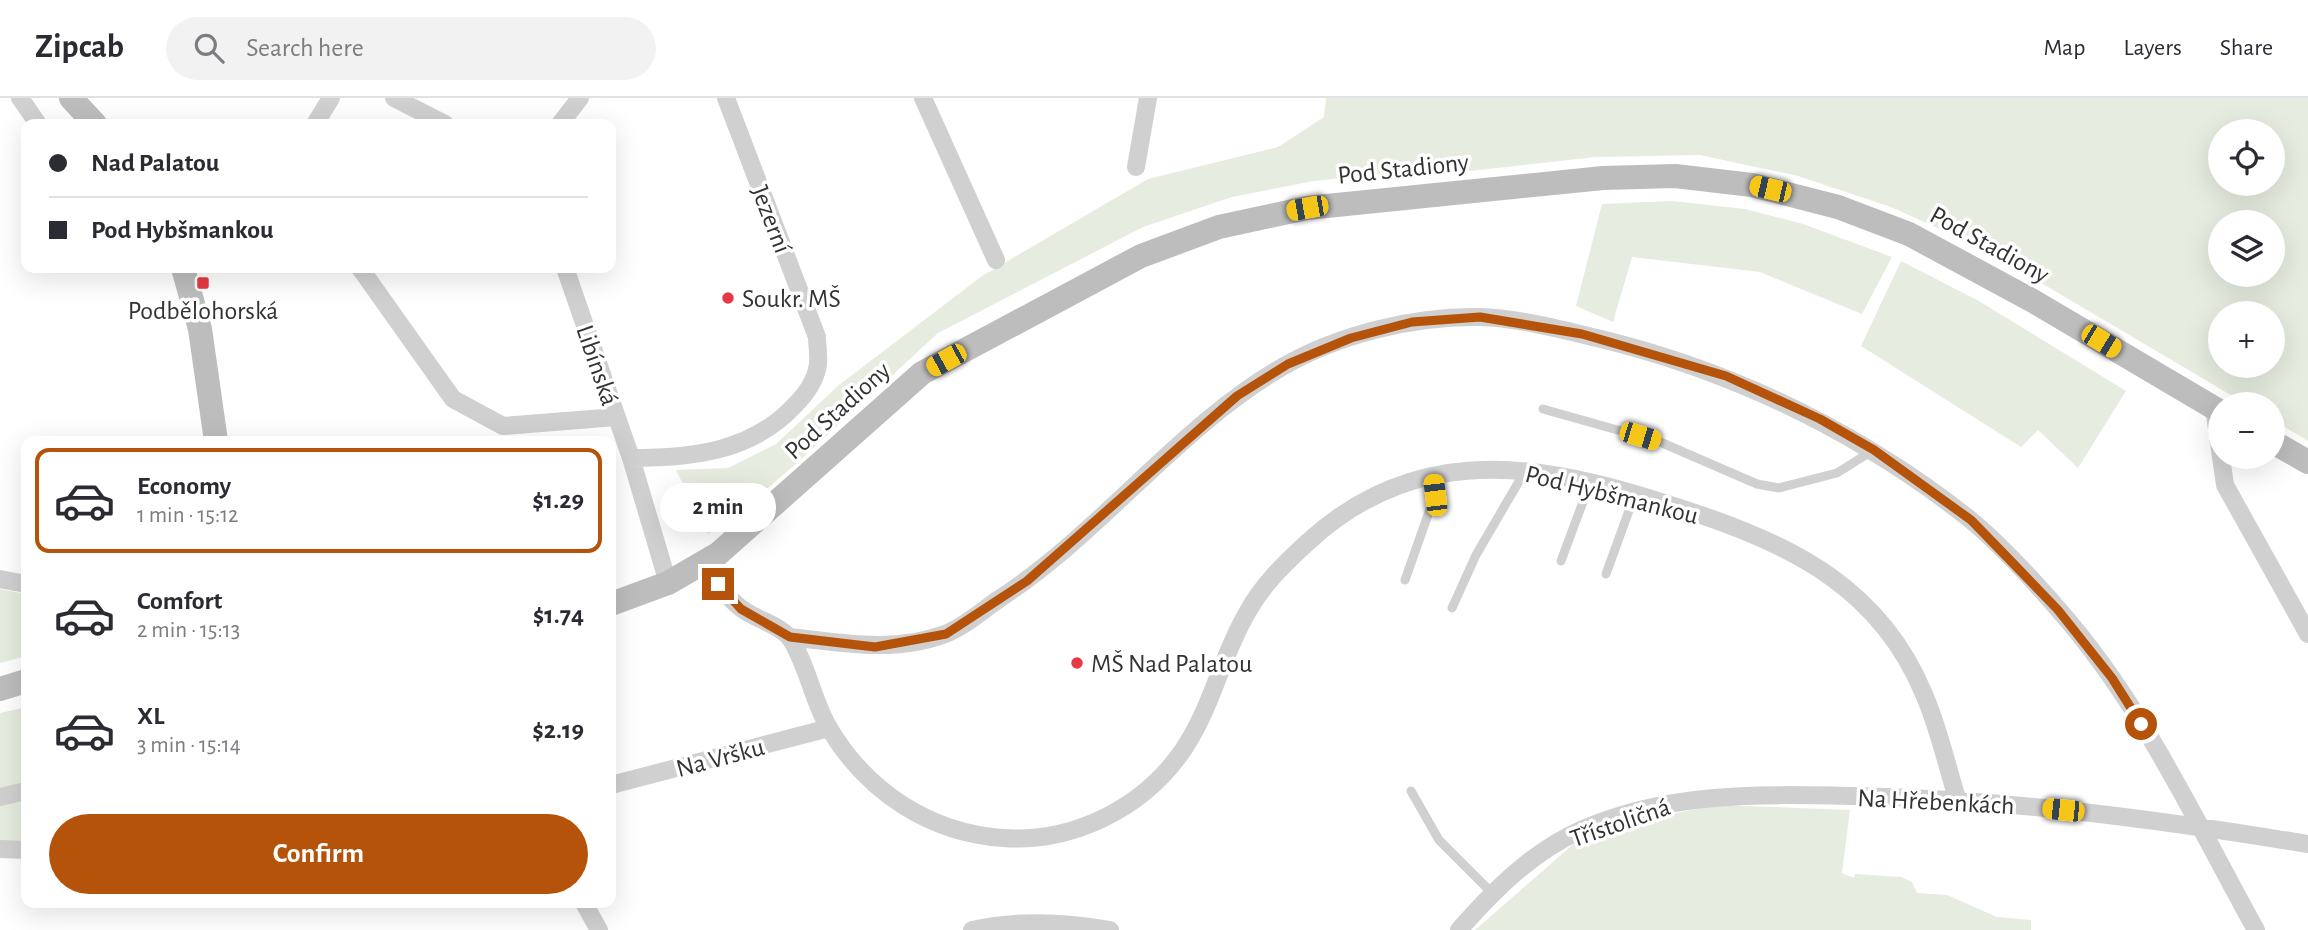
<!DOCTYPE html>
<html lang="en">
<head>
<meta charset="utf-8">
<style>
  body { margin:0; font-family:"Alegreya Sans",sans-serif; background:#f2f2f3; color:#2b2b33; height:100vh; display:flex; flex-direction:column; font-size:26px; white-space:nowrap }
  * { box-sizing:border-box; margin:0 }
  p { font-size:23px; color:#7c7c81 }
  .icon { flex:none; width:38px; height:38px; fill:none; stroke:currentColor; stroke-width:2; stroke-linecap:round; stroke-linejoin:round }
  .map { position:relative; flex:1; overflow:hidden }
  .panel { position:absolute; left:21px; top:338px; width:595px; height:472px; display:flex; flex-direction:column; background:#fff; border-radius:14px; box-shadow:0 7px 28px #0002 }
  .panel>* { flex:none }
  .hud { position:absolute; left:21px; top:21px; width:595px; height:154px; border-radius:14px; box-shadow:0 7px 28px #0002; display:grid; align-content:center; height:154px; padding:0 28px; background:#fff }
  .tools { position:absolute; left:2208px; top:21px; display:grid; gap:14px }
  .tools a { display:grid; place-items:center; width:77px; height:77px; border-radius:50%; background:#fff; box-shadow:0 7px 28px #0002; font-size:35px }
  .end { position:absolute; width:32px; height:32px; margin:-16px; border:9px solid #b45309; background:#fff; box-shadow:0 0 0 4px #fff }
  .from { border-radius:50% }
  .bubble { position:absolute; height:49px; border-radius:24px; background:#fff; box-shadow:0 7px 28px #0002; font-size:23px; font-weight:600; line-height:49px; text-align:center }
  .car { position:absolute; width:21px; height:42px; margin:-21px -10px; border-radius:9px; box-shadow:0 0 5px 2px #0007; background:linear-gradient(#f5c518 24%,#345 0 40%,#f5c518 0 76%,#345 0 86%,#f5c518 0) }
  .hud b { display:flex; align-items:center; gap:24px; height:66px; font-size:26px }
  .hud b+b { border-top:2px solid #e1e1e2 }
  .hud i { width:18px; height:18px; background:#2b2b33 }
  ul { padding:12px 0 0; list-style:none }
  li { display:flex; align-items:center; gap:21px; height:105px; margin:0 14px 10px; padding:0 14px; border:4px solid transparent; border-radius:14px }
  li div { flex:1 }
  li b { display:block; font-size:26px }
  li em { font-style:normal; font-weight:600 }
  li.active { border-color:#b45309 }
  li>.icon { width:63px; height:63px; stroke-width:1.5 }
  .action { display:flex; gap:14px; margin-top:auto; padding:14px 28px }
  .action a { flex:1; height:80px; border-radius:42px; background:#b45309; color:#fff; font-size:28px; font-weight:600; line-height:80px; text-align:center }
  header { display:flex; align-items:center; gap:42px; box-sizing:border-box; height:98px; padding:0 35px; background:#fff; border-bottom:2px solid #e1e1e2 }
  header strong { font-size:33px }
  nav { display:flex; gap:38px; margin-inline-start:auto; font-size:24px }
  .search { width:490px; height:63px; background:#f2f2f3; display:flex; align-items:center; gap:18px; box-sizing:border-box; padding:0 24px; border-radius:38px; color:#7c7c81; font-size:26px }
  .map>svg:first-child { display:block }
</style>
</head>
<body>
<header>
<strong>Zipcab</strong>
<div class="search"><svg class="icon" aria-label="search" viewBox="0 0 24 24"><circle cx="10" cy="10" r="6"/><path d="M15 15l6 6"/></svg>Search here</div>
<nav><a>Map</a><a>Layers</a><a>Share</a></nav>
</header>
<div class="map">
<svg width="2308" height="832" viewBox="0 0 2308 832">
  <rect width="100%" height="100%" fill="#fff"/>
  <path fill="#e6ecdf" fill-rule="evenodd" d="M1326 0H2308V343L2273 322V306H2246L1982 150 1891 109 1798 78 1700 57 1595 59 1470 73H1402L1314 83 1232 99 1143 129 938 235 798 364 740 414 708 436 676 372 728 370 776 346 839 287 982 178 1148 81 1278 49 1324 19ZM2221 33H2273V86H2221ZM2221 124H2273V177H2221ZM2221 215H2273V268H2221Z
    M1672 103 1745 111 1803 126 1892 159 1862 216 1760 174 1632 159 1613 224 1576 208 1602 106Z
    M1901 163 1979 203 2126 293 2078 370 2038 332 2021 349 1861 248Z
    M0 491 26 496V558L0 565Z
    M26 609V686L0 693V615Z
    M26 699V745L0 744V705Z
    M1718 707 1850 712 1842 775 1854 780 1855 776 1901 779 1912 784 1917 795 1947 797 1997 819 2031 822V832H1475L1577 743 1639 722Z"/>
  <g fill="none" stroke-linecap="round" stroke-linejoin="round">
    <path stroke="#d0d0d0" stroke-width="9" d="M1543 311 1660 344 1757 386 1779 390 1837 375 1872 353
      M1561 463 1590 385
      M1606 476 1635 396
      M1405 482 1435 397 1432 378
      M1452 510 1476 457 1525 373
      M1411 693 1439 742 1492 795"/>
    <path stroke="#d0d0d0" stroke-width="18" d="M20 0 38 26
      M394 0 445 26
      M923 0 996 162
      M315 26 331 0
      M560 26 580 0
      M1136 69 1148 0
      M360 170 453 301 503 328 616 319
      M565 170 631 360 668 485
      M2214 310 2225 387 2308 536
      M631 360C691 360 752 354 795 307 806 296 816 282 818 266 819 257 817 247 817 239L726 0
      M701 467C714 482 727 500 742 511 757 522 783 528 792 543 808 570 813 603 829 630 867 694 930 735 1003 740 1072 745 1141 711 1181 655 1211 613 1221 559 1247 515 1262 487 1285 465 1308 444 1425 336 1559 369 1695 415 1795 448 1880 492 1923 594 1938 627 1946 665 1957 700
      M0 481 26 486
      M790 539C842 545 895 555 945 536 964 529 983 512 999 501 1101 435 1179 328 1284 268 1340 236 1415 218 1479 219 1518 220 1559 231 1597 240 1734 273 1857 333 1967 419 1998 444 2032 481 2058 511 2142 606 2195 722 2256 832
      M611 687 829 630
      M0 699 26 693
      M0 751 26 752
      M584 805 599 832
      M972 832C1017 822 1065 824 1110 832
      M1459 832C1494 792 1532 754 1581 732 1667 694 1759 696 1851 698 2006 701 2155 721 2308 746"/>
    <path stroke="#bdbdbd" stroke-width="24" d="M71 0 95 26
      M183 170 200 231 216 343
      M2273 344 2308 364
      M611 506 668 485 718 456 922 275 1141 158 1219 129 1307 110 1603 80 1675 78 1752 87 1838 109 1909 136 2033 203 2221 314
      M0 591 26 583"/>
  </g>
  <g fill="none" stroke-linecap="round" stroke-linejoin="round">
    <path stroke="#b45309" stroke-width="9" d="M718 486 741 511 790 539 875 549 946 536 1027 483 1237 298 1288 266 1351 240 1412 224 1480 219 1582 236 1726 278 1820 321 1874 352 1971 422 2006 458 2058 512 2112 580 2141 626"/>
  </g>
  <g fill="#e63946" stroke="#fff" stroke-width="2.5">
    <rect x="196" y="178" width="14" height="14" rx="3.5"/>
    <circle cx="728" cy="200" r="7"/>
    <circle cx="1077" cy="565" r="7"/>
  </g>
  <g text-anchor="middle" stroke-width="7" stroke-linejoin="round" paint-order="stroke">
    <g font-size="26" fill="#333" stroke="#fff">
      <text transform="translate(1403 70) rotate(-6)" y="9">Pod Stadiony</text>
      <text transform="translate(772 121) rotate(69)" y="9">Jezerní</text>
      <text transform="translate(1990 146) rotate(29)" y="9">Pod Stadiony</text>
      <text transform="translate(598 267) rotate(71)" y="9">Libínská</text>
      <text transform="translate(837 312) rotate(-42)" y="9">Pod Stadiony</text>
      <text transform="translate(1612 396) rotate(14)" y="9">Pod Hybšmankou</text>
      <text transform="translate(720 659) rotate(-15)" y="9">Na Vršku</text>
      <text transform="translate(1936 703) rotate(3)" y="9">Na Hřebenkách</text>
      <text transform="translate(1620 724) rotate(-19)" y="9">Třístoličná</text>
    </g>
    <g font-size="26" fill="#333" stroke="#fff" text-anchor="start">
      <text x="742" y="209">Soukr. MŠ</text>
      <text x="203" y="221" text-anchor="middle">Podbělohorská</text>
      <text x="1091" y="574">MŠ Nad Palatou</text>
    </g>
  </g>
</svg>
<div class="tools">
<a><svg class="icon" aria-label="locate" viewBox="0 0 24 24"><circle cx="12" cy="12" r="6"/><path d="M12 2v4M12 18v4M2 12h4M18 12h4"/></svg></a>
<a><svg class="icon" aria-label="layers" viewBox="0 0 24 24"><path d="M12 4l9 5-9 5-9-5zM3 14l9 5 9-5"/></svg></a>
<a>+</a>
<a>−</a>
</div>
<i class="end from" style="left:2141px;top:626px"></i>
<i class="end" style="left:718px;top:486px"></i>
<div class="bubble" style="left:660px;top:385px;width:116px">2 min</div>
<i class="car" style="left:1770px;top:91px;rotate:283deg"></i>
<i class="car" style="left:1307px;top:110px;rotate:260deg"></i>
<i class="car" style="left:2101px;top:243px;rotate:121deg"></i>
<i class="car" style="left:946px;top:262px;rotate:241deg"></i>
<i class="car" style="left:1640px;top:338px;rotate:107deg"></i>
<i class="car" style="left:1435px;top:397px;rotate:353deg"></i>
<i class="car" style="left:2063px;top:712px;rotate:276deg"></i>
<div class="hud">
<b><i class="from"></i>Nad Palatou</b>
<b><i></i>Pod Hybšmankou</b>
</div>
<section class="panel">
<ul>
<li class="active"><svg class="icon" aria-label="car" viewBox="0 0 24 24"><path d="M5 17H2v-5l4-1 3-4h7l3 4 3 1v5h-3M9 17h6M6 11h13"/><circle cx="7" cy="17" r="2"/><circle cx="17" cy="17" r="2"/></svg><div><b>Economy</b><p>1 min · 15:12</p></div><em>$1.29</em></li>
<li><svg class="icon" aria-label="car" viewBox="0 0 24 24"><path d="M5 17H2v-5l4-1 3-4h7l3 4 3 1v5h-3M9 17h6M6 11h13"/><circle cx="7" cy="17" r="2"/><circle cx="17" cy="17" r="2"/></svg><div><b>Comfort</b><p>2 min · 15:13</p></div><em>$1.74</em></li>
<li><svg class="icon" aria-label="car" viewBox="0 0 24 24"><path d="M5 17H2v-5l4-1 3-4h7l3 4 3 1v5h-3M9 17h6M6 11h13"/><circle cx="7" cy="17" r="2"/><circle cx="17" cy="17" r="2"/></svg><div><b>XL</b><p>3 min · 15:14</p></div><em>$2.19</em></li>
</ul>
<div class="action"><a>Confirm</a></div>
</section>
</div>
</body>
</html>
